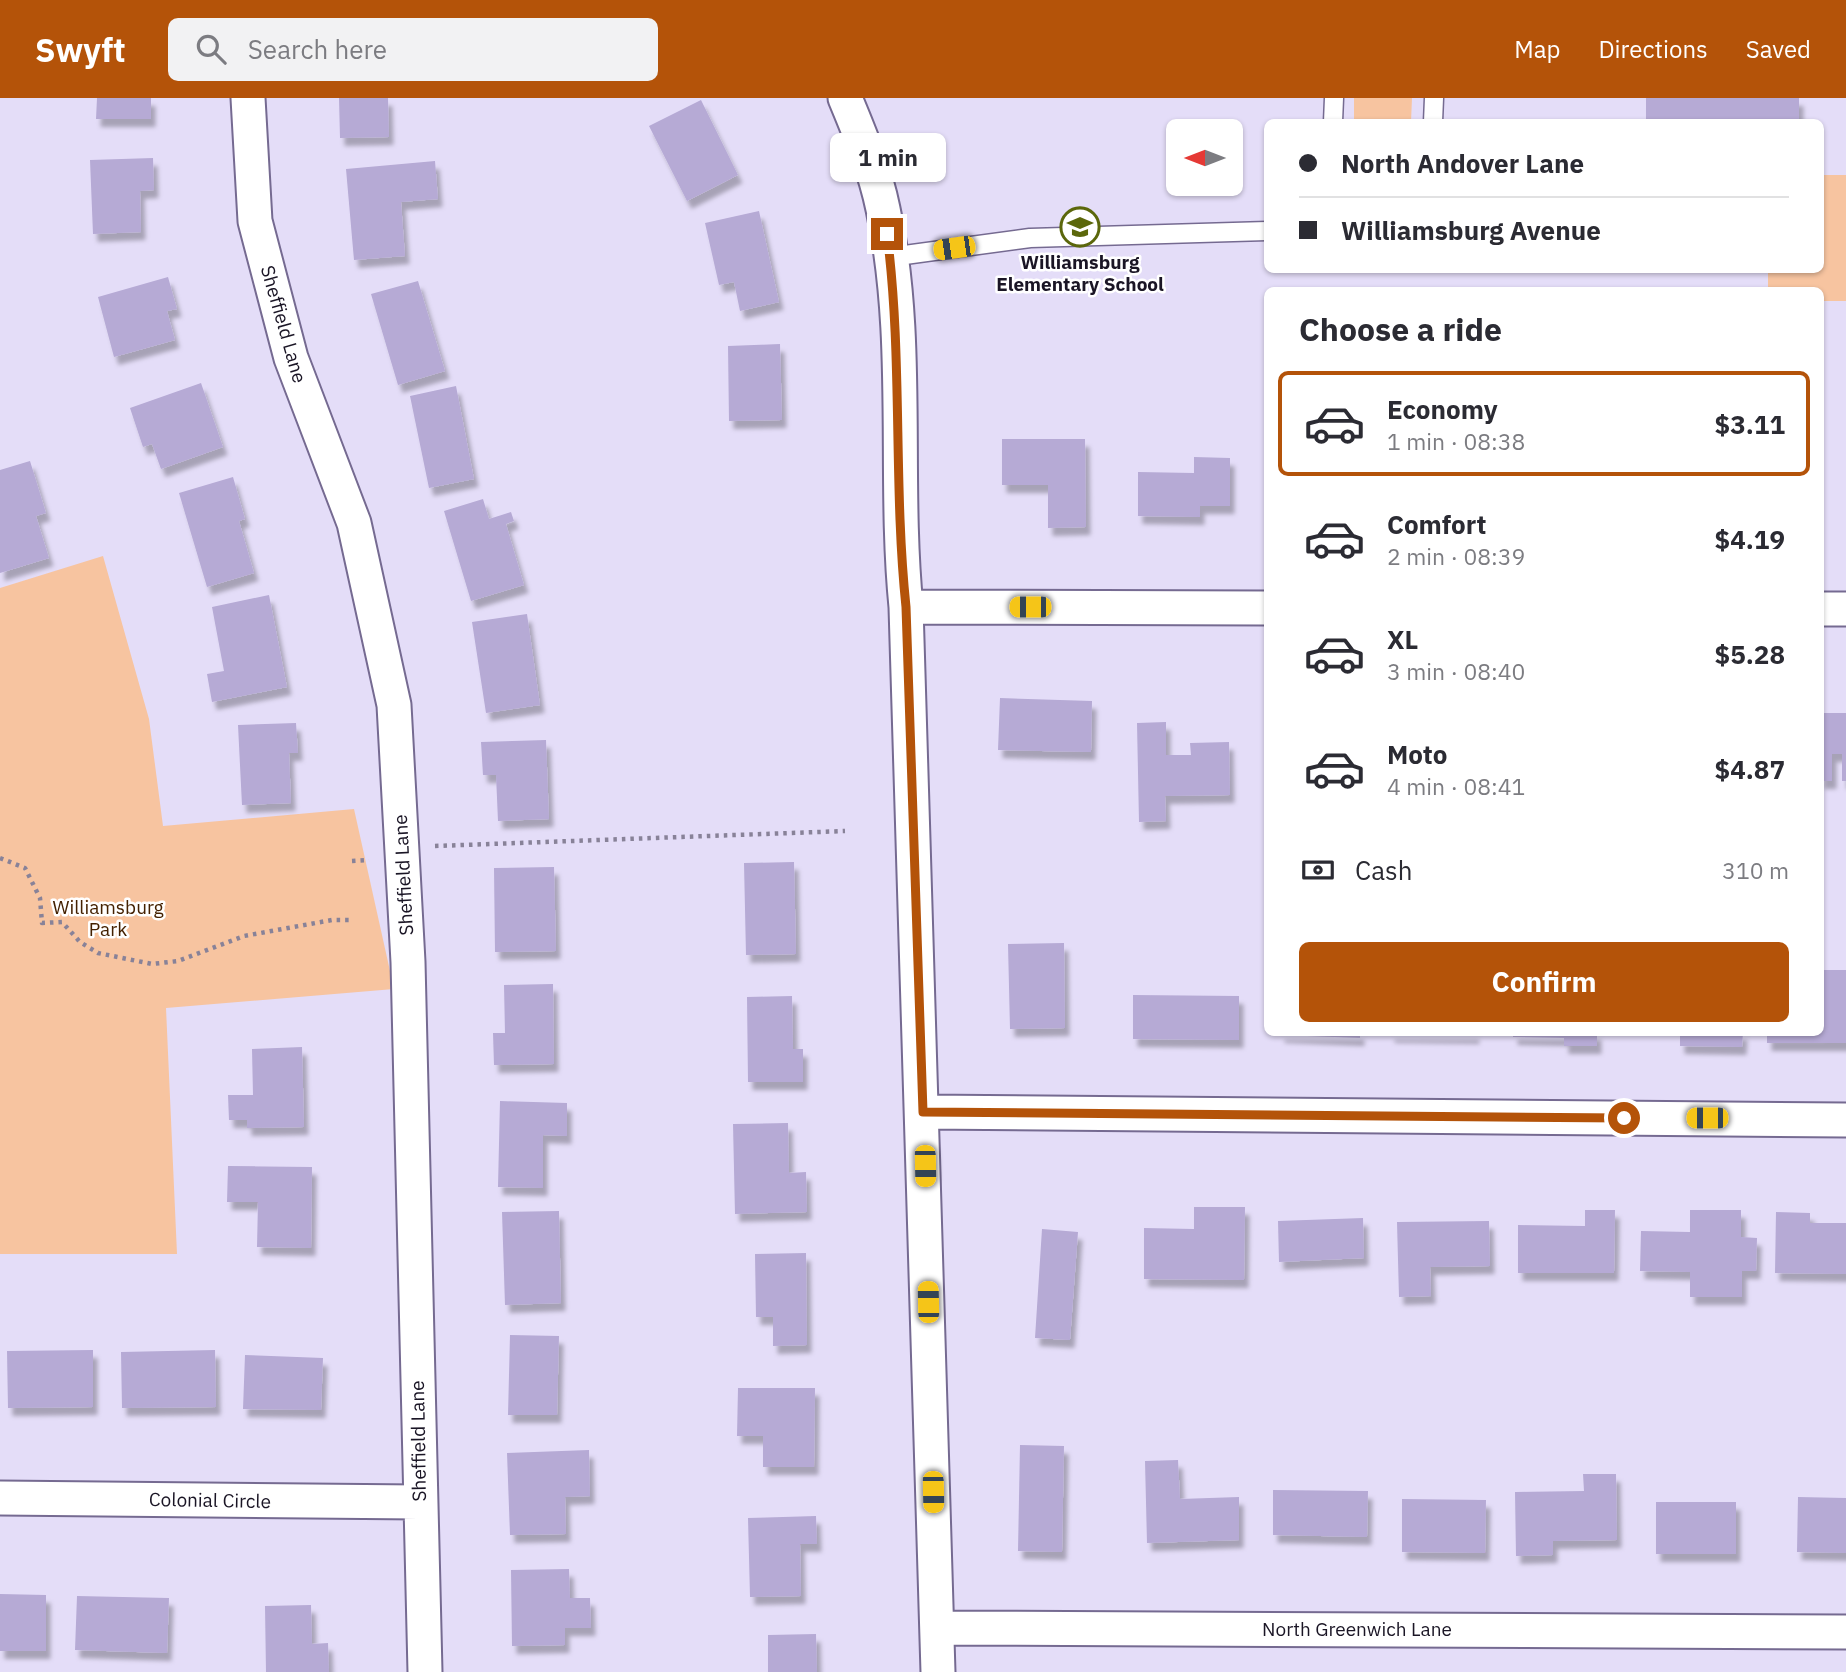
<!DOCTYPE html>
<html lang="en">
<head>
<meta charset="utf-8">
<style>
  body { margin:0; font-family:"IBM Plex Sans",sans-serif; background:#f2f2f3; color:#2b2b33; height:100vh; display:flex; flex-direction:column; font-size:26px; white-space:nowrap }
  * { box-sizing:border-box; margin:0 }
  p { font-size:23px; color:#7c7c81 }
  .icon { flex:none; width:38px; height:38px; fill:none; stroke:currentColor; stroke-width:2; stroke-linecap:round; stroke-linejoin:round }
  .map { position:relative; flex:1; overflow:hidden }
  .sheet { position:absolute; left:1264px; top:189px; width:560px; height:749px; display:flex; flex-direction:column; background:#fff; border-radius:10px; box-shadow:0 2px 5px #0004 }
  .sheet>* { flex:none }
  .hud { position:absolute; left:1264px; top:21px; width:560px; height:154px; border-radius:10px; box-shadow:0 2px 5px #0004; display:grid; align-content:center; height:154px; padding:0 35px; background:#fff }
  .needle { width:46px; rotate:270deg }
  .buttons { position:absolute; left:1166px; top:21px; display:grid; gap:14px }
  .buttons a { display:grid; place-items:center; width:77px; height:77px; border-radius:10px; background:#fff; box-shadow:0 2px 5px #0004; font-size:35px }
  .end { position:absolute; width:32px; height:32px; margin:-16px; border:9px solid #b45309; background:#fff; box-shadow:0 0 0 4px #fff }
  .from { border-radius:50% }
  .bubble { position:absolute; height:49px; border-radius:10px; background:#fff; box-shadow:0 2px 5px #0004; font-size:23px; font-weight:800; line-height:49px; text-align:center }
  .car { position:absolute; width:21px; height:42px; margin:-21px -10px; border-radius:9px; box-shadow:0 0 5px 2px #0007; background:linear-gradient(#f5c518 24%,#345 0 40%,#f5c518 0 76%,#345 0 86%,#f5c518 0) }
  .hud b { display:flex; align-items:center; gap:24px; height:66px; font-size:26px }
  .hud b+b { border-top:2px solid #e1e1e2 }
  .hud i { width:18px; height:18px; background:#2b2b33 }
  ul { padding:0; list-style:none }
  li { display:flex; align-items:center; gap:21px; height:105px; margin:0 14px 10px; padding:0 21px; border:4px solid transparent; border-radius:10px }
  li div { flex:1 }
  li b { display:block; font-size:26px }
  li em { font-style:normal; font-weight:800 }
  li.on { border-color:#b45309 }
  li>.icon { width:63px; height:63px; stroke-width:1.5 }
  h2 { padding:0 35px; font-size:32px; line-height:84px }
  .pay { display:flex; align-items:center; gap:18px; height:77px; padding:0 35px; font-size:26px }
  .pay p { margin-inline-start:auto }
  .button { display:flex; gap:14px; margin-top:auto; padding:14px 35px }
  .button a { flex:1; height:80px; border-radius:10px; background:#b45309; color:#fff; font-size:28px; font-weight:800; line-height:80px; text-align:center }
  header { display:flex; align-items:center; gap:42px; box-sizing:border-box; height:98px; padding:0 35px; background:#b45309; color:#fff }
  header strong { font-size:33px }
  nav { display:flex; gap:38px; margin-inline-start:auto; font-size:24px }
  .search { width:490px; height:63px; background:#f2f2f3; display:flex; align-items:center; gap:18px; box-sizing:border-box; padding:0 24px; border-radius:10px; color:#7c7c81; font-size:26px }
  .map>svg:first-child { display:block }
</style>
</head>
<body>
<header>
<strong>Swyft</strong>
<div class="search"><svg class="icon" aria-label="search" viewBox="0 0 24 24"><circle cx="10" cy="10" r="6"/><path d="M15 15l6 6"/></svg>Search here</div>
<nav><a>Map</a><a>Directions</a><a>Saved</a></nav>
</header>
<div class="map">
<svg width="1846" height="1574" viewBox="0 0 1846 1574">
  <defs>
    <filter id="shadow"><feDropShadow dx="4.5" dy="8" stdDeviation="2" flood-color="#0004"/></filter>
  </defs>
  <rect width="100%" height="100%" fill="#e4ddf8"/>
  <path fill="#f7c4a0" d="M1354 0H1412L1411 24H1354Z
    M1820 77H1846V203H1820V192H1768V172H1820Z
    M103 458 149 621 163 728 354 711 394 891 166 910 177 1156H0V490Z"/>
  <path fill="#b6aad5" filter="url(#shadow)" d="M97 0H151V21H96Z
    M339 0H388L389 39 340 40Z
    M1646 0H1799V24H1646Z
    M701 2 738 77 687 103 649 28Z
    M153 60 154 92 140 93 141 134 93 136 90 62Z
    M435 63 438 101 401 104 405 158 354 162 346 71Z
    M759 113 779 204 740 213 734 184 719 187 705 125Z
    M168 179 177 211 167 213 175 242 114 259 98 199Z
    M418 183 445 273 398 287 371 196Z
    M780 246 782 322 729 323 728 248Z
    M201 285 223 349 161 371 152 346 143 349 130 310Z
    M456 288 474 381 429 390 410 298Z
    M1002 341H1085L1086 429 1048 430V387H1002Z
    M1194 359 1230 360V408H1200V419L1138 418V374L1194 375Z
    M30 363 46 415 36 418 49 460 0 475V372Z
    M233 379 245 421 239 423 254 475 207 489 179 395Z
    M483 401 489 421 511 414 514 423 506 426 524 487 471 503 444 413Z
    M269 497 287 589 212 604 207 576 224 573 212 509Z
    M527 516 540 607 486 615 472 524Z
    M1000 600 1092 603 1091 654 998 652Z
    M1820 615H1846V683H1842V656H1832V683H1820Z
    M1166 624V657H1191L1190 645 1229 644 1230 697 1165 698 1166 723 1139 724 1137 625Z
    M296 625 298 655H289L291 705 242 707 238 627Z
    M546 642 549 721 498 723 496 677H483L481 644Z
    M794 764 796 856 746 857 744 765Z
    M554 769 556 853 495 854 494 770Z
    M1064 845 1065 930 1010 931 1008 846Z
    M1820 872H1846V945H1767V934H1820Z
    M553 886 554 966 494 967 493 935H505L504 887Z
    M1133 897 1239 898V942L1133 941Z
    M792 898 793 951H803V984H748L747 899Z
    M1280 934H1360V940L1280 937Z
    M1390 934H1475V938L1390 937Z
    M1513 934H1597V948H1564V940L1513 939Z
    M1680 934H1743L1742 949 1680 948Z
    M302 949 304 1029 247 1030V1022H229L228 997H253L252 951Z
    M500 1003 567 1005V1038L543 1037V1090L498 1089Z
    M788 1025 789 1075 806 1074 807 1114 735 1116 733 1026Z
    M228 1068 312 1069 311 1150 257 1149 258 1104H227Z
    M1194 1109H1245L1244 1182 1144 1181V1130L1194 1131Z
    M1585 1112H1615L1614 1175H1518V1127L1585 1128Z
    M1690 1112H1741V1139L1757 1140 1756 1173H1742V1199H1690V1174L1640 1173 1641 1133 1690 1134Z
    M559 1113 561 1205 505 1207 502 1114Z
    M1776 1114 1810 1115V1125H1846V1176L1775 1175Z
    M1363 1120 1364 1160 1279 1164 1278 1123Z
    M1489 1123 1490 1168 1430 1169 1431 1198 1399 1199 1397 1124Z
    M1042 1131 1078 1134 1070 1242 1035 1240Z
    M806 1155 807 1247 773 1248V1219H756L755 1156Z
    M510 1237 559 1238 557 1317H508Z
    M93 1252V1309L8 1310 7 1253Z
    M215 1252 216 1309 122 1310 121 1254Z
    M245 1257 323 1260 321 1312 243 1311Z
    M738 1290H815L814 1369H763V1338H737Z
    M1020 1347 1064 1348 1062 1454 1018 1453Z
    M589 1352 590 1398 565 1399 566 1436 510 1437 507 1355Z
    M1178 1362 1180 1401 1239 1399V1442L1147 1445 1145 1363Z
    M1583 1376H1616L1617 1442 1553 1443V1457L1516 1458 1515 1394 1584 1393Z
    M1273 1392 1368 1393 1367 1439 1273 1437Z
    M1798 1399 1846 1400V1455L1797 1454Z
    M1402 1401 1486 1402 1485 1455 1402 1454Z
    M1656 1404H1736V1456H1656Z
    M816 1418 817 1446H800L801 1498 750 1499 748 1420Z
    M569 1471 570 1500H590L591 1530H565V1547L512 1548 511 1472Z
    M0 1496 46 1497V1553H0Z
    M77 1498 169 1500 167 1555 75 1552Z
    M311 1507 312 1546 328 1545 329 1574H266L265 1508Z
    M816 1536 817 1574H768V1537Z"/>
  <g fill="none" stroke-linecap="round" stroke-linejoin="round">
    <g stroke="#756a91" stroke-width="21">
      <path id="service" d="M1333 24 1334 0
        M1433 24 1434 0
        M890 159 1030 140 1267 133"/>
    </g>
    <g stroke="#756a91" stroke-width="37">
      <path id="minor" d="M248 0 255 123 291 260 354 425 394 607 408 864 425 1574
        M845 0C860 36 875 72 883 111 911 241 893 378 906 509L938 1574
        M906 509 1267 510
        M1820 511H1846
        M923 1014 1846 1022
        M0 1400 419 1404
        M937 1530 1846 1534"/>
    </g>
    <path stroke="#888298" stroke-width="4.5" stroke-dasharray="3.5 5" stroke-linecap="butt" d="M435 748 845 733
      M0 760 25 770 40 800 42 825 62 824 80 844 98 855 152 866 178 863 244 838 332 822H353
      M352 763 369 762"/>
    <use href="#service" stroke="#fff" stroke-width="18"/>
    <use href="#minor" stroke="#fff" stroke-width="33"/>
  </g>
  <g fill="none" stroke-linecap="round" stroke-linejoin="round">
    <path stroke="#b45309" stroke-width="9" d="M887 136C903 260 893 385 906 509L923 1014 1624 1020"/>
  </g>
  <defs>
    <g id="school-ring" transform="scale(2.0125)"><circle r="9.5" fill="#fff" stroke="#5b670b" stroke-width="1.5"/><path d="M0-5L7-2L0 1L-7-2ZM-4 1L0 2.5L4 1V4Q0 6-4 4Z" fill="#5b670b"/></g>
  </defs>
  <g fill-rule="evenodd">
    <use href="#school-ring" x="1080" y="129"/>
  </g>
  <g text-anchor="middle" stroke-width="5" stroke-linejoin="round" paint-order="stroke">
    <g font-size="19" font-weight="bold" fill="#1a1525" stroke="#fff">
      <text x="1080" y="171">Williamsburg<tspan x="1080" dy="22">Elementary School</tspan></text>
    </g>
    <g font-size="19" fill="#1a1525" stroke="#fff">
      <text transform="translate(284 226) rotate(74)" y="7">Sheffield Lane</text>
      <text transform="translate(403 777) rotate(-93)" y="7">Sheffield Lane</text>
      <text transform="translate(418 1343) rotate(-91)" y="7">Sheffield Lane</text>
      <text transform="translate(210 1402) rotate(1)" y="7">Colonial Circle</text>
      <text x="1357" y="1538">North Greenwich Lane</text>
    </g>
    <g font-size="19" fill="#442101" stroke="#fff">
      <text x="108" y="816">Williamsburg<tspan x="108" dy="22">Park</tspan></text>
    </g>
  </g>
</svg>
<div class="buttons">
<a><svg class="needle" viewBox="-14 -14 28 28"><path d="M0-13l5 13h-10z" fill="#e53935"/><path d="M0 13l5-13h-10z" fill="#7c7c81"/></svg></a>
</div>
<i class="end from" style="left:1624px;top:1020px"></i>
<i class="end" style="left:887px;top:136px"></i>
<div class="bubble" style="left:830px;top:35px;width:116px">1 min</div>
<i class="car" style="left:954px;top:150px;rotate:262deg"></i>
<i class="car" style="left:1030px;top:509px;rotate:270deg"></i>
<i class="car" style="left:1707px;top:1020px;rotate:270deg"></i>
<i class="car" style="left:925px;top:1068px;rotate:179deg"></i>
<i class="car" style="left:928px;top:1204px;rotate:359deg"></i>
<i class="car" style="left:933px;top:1394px;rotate:179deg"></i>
<div class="hud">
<b><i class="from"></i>North Andover Lane</b>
<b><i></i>Williamsburg Avenue</b>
</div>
<section class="sheet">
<h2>Choose a ride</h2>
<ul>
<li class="on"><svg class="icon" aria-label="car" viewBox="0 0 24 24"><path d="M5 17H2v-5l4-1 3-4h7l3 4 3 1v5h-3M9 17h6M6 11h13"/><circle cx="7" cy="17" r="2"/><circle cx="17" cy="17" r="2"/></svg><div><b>Economy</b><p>1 min · 08:38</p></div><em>$3.11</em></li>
<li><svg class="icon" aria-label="car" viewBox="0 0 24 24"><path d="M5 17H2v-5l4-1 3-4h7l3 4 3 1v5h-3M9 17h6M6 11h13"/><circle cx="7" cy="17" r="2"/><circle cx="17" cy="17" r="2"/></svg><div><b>Comfort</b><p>2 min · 08:39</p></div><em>$4.19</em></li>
<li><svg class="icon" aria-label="car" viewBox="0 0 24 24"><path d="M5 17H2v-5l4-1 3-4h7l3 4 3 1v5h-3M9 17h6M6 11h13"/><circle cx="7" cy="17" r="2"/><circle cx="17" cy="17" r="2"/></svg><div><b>XL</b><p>3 min · 08:40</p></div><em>$5.28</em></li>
<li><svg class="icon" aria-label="car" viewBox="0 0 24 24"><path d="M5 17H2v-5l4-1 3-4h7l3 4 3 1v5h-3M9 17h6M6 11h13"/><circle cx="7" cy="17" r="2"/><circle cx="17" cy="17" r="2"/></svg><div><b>Moto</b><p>4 min · 08:41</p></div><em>$4.87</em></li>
</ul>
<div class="pay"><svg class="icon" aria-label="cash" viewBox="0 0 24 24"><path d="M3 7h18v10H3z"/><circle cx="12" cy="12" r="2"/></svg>Cash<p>310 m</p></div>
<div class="button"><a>Confirm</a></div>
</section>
</div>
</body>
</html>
